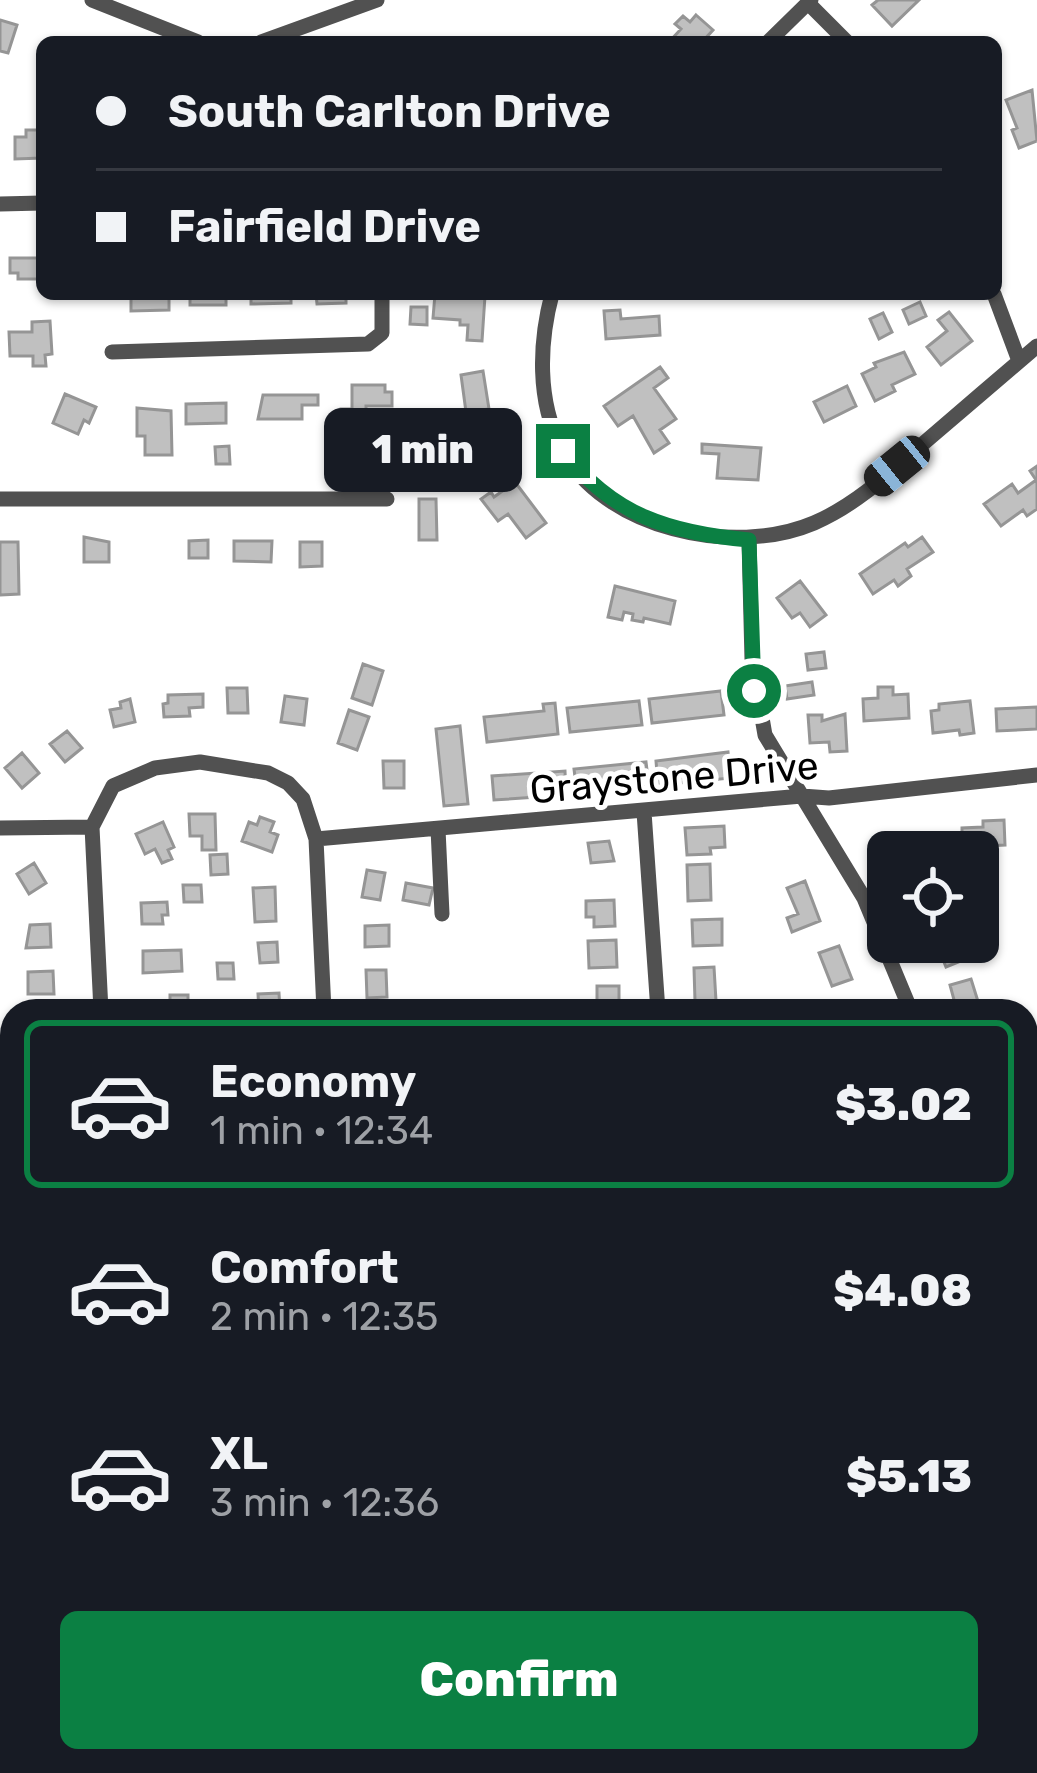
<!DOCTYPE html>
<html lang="en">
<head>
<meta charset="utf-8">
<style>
  body { margin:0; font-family:Rubik,sans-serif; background:#242831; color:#f1f3f6; height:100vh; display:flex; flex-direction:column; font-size:45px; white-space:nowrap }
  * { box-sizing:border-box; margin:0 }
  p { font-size:39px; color:#9ea1a6 }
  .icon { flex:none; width:66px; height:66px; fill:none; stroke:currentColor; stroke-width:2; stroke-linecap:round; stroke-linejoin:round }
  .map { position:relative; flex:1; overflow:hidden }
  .side { position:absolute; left:0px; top:999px; width:1038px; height:774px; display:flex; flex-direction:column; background:#171b24; border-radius:36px 36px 0 0; box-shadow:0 3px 9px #0004 }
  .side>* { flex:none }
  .guide { position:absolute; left:36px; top:36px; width:966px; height:264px; border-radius:18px; box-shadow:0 3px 9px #0004; display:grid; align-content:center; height:264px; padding:0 60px; background:#171b24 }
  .buttons { position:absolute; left:867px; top:831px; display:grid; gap:24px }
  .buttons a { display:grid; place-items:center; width:132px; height:132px; border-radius:18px; background:#171b24; box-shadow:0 3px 9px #0004; font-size:60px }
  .end { position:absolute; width:54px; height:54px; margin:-27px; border:15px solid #0b8043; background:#fff; box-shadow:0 0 0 6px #fff }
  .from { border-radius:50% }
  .bubble { position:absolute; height:84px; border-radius:18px; background:#171b24; box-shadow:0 3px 9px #0004; font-size:39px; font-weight:800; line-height:84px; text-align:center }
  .car { position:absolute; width:36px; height:72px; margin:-36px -18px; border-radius:15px; box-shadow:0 0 9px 3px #0007; background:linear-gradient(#222 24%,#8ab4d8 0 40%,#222 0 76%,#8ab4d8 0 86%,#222 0) }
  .guide b { display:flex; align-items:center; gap:42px; height:114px; font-size:45px }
  .guide b+b { border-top:3px solid #363941 }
  .guide i { width:30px; height:30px; background:#f1f3f6 }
  ul { padding:21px 0 0; list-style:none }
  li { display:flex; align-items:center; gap:36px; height:168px; margin:0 24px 18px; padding:0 36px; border:6px solid transparent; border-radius:18px }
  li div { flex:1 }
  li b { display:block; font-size:45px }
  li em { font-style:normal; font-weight:800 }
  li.on { border-color:#0b8043 }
  li>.icon { width:108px; height:108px; stroke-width:1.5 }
  .button { display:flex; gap:24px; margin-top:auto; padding:24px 60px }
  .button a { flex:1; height:138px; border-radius:18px; background:#0b8043; color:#fff; font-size:48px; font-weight:800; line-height:138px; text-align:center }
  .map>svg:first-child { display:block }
</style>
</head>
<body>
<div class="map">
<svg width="1037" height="1773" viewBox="0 0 1037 1773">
  <rect width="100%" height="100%" fill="#fff"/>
  <path fill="#c0c0c0" stroke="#959595" stroke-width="3" d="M878 0H919L892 26 872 5Z
    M696 15 713 30 702 42H669L681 29 675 24 683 16 690 22Z
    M0 20 17 25 8 53 0 51Z
    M1032 90 1037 141 1019 148 1012 130 1017 128 1006 100Z
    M26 130H42V158L15 159V137H26Z
    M10 258H42V279H18V273H10Z
    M131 294H169V310L131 311Z
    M190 294H226V305H190Z
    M251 294H291V303L251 304Z
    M316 294H346V303L317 304Z
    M435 294 485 296 482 341 467 340 468 325H460V320L433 318Z
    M920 302 926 316 909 324 903 310Z
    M411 307H427V325L410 324Z
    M620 310 621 319 659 316 660 335 606 339 604 311Z
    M949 312 972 341 941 365 927 347 947 331 938 320Z
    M883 313 892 332 879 339 870 319Z
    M50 321 52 354 45 355 46 366H33V356H10L9 332H32V322Z
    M904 352 915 374 892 385 895 391 875 401 862 374 876 367 874 363Z
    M660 367 668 378 654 388 676 419 660 430 669 443 654 453 633 416 618 426 604 406Z
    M483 371 489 409 466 412 461 375Z
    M352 385H385V392H392V406H366V424H341V409H352Z
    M847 386 856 406 824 422 814 402Z
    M65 394 96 407 89 423 84 420 78 434 53 423Z
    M263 395H318V405H302V419H258Z
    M226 403V423L186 424V404Z
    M137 408 171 411 172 455H145V436H137Z
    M702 444 761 448 758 480 717 478 719 454 702 453Z
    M229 446 230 464H216L215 447Z
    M1037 466V509L1027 516 1023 510 1001 526 984 504 1012 484 1018 493 1036 480 1030 471Z
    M515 482 546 523 526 538 508 514 498 521 481 499 491 492 494 497Z
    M419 499H436L437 540H419Z
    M84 537 109 542V562H84Z
    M922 537 933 552 907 569 911 576 898 586 894 580 873 594 860 574 905 543 908 547Z
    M208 540V558H189V541Z
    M234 541H272L271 562 234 561Z
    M0 542H18L19 594 0 595Z
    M300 542H322V566L300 567Z
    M800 581 826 615 810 627 800 613 792 618 777 598Z
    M615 586 675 601 670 624 644 618 643 622 632 620 633 614 624 612 622 620 608 617Z
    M824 652 826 668 808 670 806 654Z
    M363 664 383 671 372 705 352 698Z
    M812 682 814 695 787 699 785 686Z
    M878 687H893V695L908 694 909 718 864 721 863 699 878 698Z
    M227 688H247L248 713H228Z
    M721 691 724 715 652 723 649 699Z
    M203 694V707L189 708 190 716 164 717 163 704 168 703V695Z
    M285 696 307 699 304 725 281 722Z
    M130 699 135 722 114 727 110 710 121 708 120 702Z
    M639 701 642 725 570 732 567 708Z
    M970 701 974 733 960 735 959 730 933 733 931 711 939 710V704Z
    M555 703 558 734 487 742 484 717 544 711 543 704Z
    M1037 707V729L997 731 996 709Z
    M349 710 369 717 357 750 338 743Z
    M845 714 847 751 830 752 829 742 810 743 808 715H822V721Z
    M460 726 468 804 444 806 436 729Z
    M67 731 82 748 65 762 50 744Z
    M728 752 731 778 658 785 656 761Z
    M22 753 39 773 22 788 5 768Z
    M383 761H404V788H384Z
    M646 762 649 786 577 793 574 769Z
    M565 771 566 795 494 800 492 776Z
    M189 814H215L216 850H202V836H190Z
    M260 817 274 822 270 832 278 835 272 852 242 841 249 822 257 825Z
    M1004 820 1005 845 962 847V828L983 827V821Z
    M163 822 174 847 168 850 172 859 162 863 155 849 145 854 136 834Z
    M724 826 725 847 710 848 711 854 687 855 685 828Z
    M907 836 912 848 919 845 922 852H890L886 845Z
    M609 841 614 861 591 863 588 843Z
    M227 854 228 874 211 875 210 855Z
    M34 863 46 883 29 894 17 874Z
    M710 864 711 900 688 901 687 865Z
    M367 870 385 873 380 900 362 897Z
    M805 881 820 921 792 932 787 918 798 914 787 888Z
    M406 883 433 888 429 905 403 900Z
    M183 885H201L202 902H184Z
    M275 887 276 921 255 922 253 888Z
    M614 900 615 926 594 927V917H586V901Z
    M167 902 168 915H162L163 924H142L141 903Z
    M722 919V945L693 946 692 920Z
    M50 924 51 947 26 948 30 925Z
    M389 925V946L365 947V926Z
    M616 940 617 967 589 968 588 941Z
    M277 942 278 962 260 963 258 943Z
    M936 942H959L966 959 946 967Z
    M839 946 852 979 832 986 819 953Z
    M181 950 182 971 143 973V951Z
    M217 963H233L234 979H218Z
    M714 967 716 1001H695L694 968Z
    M366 970H386L387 997 367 998Z
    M53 971 54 994H28V972Z
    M971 979 981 1011H957L950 985Z
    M597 986H619V1007L597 1008Z
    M279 993 280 1011H259L258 994Z
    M170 995H188V1011H146V1003H170Z
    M0 1327 12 1328V1347H0Z
    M1037 1408V1441L1026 1442V1409Z
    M12 1635V1659L6 1662 0 1642Z"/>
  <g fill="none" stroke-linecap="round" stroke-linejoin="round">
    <path stroke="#515151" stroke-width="15" d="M92 0 198 42
      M808 3 847 42
      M261 42 377 0
      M768 42 811 0
      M0 204 42 203
      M552 294C539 343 537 401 561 447 603 530 734 557 814 523 856 505 891 472 925 442 962 410 1000 378 1037 346
      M994 294 1019 361
      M112 352 368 344 382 333V294
      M0 499H387
      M749 540 752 660 765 735 864 898 911 1011
      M644 812 658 1011
      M0 828 92 827
      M438 829 442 914
      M316 839 802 796 829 798 1037 775
      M101 1011 92 827 113 786 155 768 200 762 268 773 288 783 303 799 316 839 324 1011
      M0 1388 12 1389
      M0 1588 12 1557
      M640 1761V1773"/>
    <path stroke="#515151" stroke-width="18" d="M421 1761 422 1773"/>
    <path stroke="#1e1e1e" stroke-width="21" d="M0 1124 12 1125
      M1026 1213 1037 1212"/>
  </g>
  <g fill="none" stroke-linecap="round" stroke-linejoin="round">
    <path stroke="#0b8043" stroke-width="15" d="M563 451C613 516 671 533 749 540L754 691"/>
  </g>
  <g text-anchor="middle" stroke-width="10" stroke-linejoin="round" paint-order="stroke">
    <g font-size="39" fill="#000" stroke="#fff">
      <text transform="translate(674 777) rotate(-5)" y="14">Graystone Drive</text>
    </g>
  </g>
</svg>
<div class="buttons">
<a><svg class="icon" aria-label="locate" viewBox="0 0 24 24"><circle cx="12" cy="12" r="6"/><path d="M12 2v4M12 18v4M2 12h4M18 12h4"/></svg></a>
</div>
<i class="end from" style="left:754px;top:691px"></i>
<i class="end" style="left:563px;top:451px"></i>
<div class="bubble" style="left:324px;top:408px;width:198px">1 min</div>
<i class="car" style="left:897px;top:466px;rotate:231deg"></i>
<div class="guide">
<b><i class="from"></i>South Carlton Drive</b>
<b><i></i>Fairfield Drive</b>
</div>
<section class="side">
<ul>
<li class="on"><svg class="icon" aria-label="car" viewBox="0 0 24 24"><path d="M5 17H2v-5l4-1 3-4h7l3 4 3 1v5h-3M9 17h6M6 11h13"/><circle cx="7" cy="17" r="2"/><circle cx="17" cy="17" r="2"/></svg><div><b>Economy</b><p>1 min · 12:34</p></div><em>$3.02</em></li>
<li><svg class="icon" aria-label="car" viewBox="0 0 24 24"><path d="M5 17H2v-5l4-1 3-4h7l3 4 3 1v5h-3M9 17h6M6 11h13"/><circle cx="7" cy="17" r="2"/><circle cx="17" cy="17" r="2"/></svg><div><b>Comfort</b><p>2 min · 12:35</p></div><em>$4.08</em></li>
<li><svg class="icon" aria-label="car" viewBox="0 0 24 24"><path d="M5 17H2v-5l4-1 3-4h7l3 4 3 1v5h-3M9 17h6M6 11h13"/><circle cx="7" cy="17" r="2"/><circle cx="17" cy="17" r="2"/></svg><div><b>XL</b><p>3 min · 12:36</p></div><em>$5.13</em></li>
</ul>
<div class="button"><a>Confirm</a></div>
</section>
</div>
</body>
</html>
